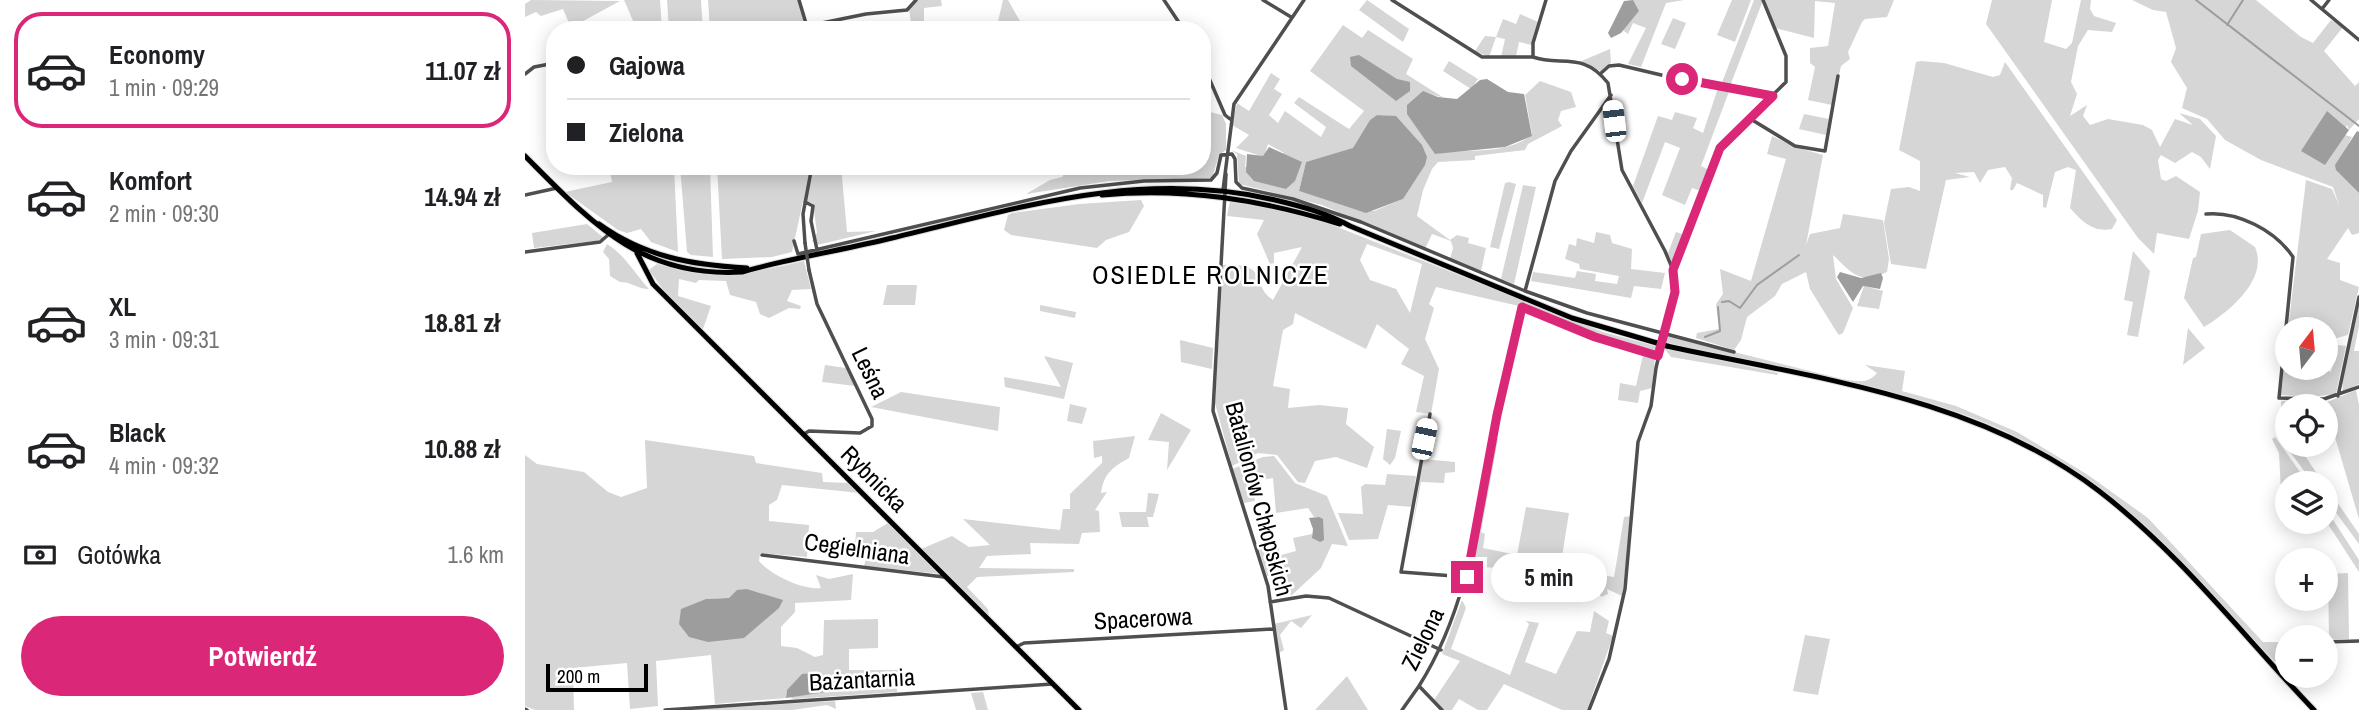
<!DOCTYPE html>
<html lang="pl">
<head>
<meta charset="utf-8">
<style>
  body { margin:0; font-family:"Archivo Narrow",sans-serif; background:#f6f6f6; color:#202124; height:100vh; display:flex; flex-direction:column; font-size:26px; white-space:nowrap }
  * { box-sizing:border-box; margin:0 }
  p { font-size:23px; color:#757577 }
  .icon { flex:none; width:38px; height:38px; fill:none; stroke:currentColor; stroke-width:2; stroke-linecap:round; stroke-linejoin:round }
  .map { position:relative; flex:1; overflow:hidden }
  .side { display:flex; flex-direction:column; background:#fff; width:525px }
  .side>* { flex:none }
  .hud { position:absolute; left:21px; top:21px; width:665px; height:154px; border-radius:28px; box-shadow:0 4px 18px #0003; display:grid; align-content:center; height:154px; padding:0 21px; background:#fff }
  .needle { width:46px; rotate:16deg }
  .fabs { position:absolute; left:1750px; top:317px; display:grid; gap:14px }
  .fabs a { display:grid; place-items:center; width:63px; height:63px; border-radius:50%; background:#fff; box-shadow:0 4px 18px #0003; font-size:35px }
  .scale { position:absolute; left:21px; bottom:18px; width:102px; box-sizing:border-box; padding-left:7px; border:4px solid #000; border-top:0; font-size:19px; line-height:24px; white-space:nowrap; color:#000; -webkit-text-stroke:5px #fff; paint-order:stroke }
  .end { position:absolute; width:32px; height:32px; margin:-16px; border:9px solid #db2777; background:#fff; box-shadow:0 0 0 4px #fff }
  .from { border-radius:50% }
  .bubble { position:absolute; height:49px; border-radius:24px; background:#fff; box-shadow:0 4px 18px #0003; font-size:23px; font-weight:800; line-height:49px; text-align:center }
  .car { position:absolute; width:21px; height:42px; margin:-21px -10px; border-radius:9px; box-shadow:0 0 5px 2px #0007; background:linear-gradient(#fff 24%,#345 0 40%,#fff 0 76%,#345 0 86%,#fff 0) }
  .hud b { display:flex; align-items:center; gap:24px; height:66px; font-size:26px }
  .hud b+b { border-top:2px solid #e0e0e0 }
  .hud i { width:18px; height:18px; background:#202124 }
  ul { padding:12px 0 0; list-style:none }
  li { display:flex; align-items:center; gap:21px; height:116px; margin:0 14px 10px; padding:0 7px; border:4px solid transparent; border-radius:28px }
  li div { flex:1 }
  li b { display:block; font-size:26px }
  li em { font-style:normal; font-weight:800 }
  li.active { border-color:#db2777 }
  li>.icon { width:63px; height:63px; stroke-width:1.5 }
  .pay { display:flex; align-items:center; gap:18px; height:77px; padding:0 21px; font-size:26px }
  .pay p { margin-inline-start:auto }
  .cta { display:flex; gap:14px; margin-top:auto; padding:14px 21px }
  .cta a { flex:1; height:80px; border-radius:42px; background:#db2777; color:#fff; font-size:28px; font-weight:800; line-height:80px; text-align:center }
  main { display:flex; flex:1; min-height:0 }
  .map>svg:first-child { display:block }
</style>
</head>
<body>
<main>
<section class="side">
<ul>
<li class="active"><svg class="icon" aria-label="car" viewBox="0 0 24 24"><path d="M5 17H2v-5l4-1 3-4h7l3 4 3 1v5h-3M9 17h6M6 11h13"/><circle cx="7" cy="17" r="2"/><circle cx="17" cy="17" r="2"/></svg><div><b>Economy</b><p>1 min · 09:29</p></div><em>11.07 zł</em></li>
<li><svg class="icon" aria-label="car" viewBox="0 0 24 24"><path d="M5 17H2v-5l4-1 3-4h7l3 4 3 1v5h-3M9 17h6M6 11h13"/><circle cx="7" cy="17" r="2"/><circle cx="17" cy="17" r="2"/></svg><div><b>Komfort</b><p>2 min · 09:30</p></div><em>14.94 zł</em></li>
<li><svg class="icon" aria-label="car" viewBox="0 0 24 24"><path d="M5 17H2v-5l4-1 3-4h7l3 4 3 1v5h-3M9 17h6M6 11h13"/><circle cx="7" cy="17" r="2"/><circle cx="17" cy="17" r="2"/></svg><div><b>XL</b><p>3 min · 09:31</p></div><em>18.81 zł</em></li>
<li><svg class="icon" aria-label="car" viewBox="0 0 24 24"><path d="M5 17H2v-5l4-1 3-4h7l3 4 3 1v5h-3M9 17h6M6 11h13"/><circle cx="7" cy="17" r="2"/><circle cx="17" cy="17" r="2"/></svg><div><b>Black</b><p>4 min · 09:32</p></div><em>10.88 zł</em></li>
</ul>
<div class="pay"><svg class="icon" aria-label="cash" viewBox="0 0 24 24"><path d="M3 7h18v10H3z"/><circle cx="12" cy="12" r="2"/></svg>Gotówka<p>1.6 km</p></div>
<div class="cta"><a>Potwierdź</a></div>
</section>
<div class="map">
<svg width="1834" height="710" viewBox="0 0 1834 710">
  <rect width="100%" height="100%" fill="#fff"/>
  <path fill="#d6d6d6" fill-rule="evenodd" d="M6 0 95 1 49 26 44 23 38 9 16 16 11 12 0 17V4Z
    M99 0H135L137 30H112Z
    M142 0H176L178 30H144Z
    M183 0H274L283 30H185Z
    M391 0H416L417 6 399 8V30H387L384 9Z
    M478 0H483L500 30H471Z
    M842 0 884 29 878 42 834 10Z
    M1108 0H1159L1141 3 1116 67 1103 64 1121 28 1108 23 1103 34 1098 30 1113 12Z
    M1207 0H1226L1210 42 1192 35Z
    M1229 0H1237V3L1205 86 1196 85Z
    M1239 0H1369L1362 17 1340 19 1337 22 1323 52 1325 59 1316 66 1307 105 1283 100 1290 67 1285 63V48L1303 46 1310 3 1290 1 1289 38 1250 28Z
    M1467 0H1527L1519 42 1541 49 1547 43 1556 0H1566L1565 9 1569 16 1591 23 1587 32 1563 30 1553 46 1546 82 1552 94 1545 116 1562 105 1558 116 1565 125 1583 119 1618 125 1627 130 1635 147 1650 119 1668 125 1654 113 1675 119 1691 136 1685 169 1676 157 1667 152 1650 163 1636 155 1633 160 1636 179 1641 181 1651 176 1675 192 1673 211 1664 239 1632 233 1629 254 1613 238 1461 24Z
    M1607 0H1731L1776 37 1788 43 1806 20 1818 27 1799 51 1830 86 1834 82V119L1824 130 1822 125 1800 165 1820 135 1827 137 1811 167 1834 193V233L1827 235 1823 228 1802 259 1815 263V280L1834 287 1823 335 1801 341V329H1763L1781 180 1807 189 1814 205 1808 187 1736 160 1700 140 1682 119 1657 108 1662 88 1646 62 1651 48 1641 12 1628 10Z
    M995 14 1013 22 1007 45 994 42 991 56 976 57 980 39 971 37 964 57 950 51 960 36 971 37 978 19 991 24Z
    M1148 18 1161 23 1150 49 1136 44Z
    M818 25 837 38 843 30 888 59 881 74 919 98 899 92 896 130 910 154C941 148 984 156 1007 134L1000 95 1015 81 1046 92 1051 107 1036 111 1033 120 1037 126 1003 144 1000 150 950 156V160L913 162 907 169 898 190 892 216 925 240 932 235 944 238 943 243 961 248 956 271 925 259 928 248 926 241 907 234 900 249 797 205 714 184 712 154 706 150 721 156 720 167 759 153 743 144 739 157 711 148 724 135 707 125 712 103 724 111 746 73 755 79 749 89 757 94 744 115 753 123 760 111 796 137 801 127 769 103 774 97 824 129 839 111 785 71ZM852 115 866 116 878 199 849 211 832 210 774 191 781 162 833 148 845 120Z
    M1085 49 1086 63 1076 71 1054 62Z
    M924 61 953 79 946 89 918 71Z
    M1396 61 1419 63 1468 77 1475 75 1480 62 1592 220 1587 229C1567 233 1556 220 1545 208L1551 170 1543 167 1530 172 1521 208 1518 207V195L1492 183 1488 190H1485L1487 178 1480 167 1463 170 1455 183 1449 172 1430 173 1445 177 1421 180 1401 269 1366 264 1359 223 1366 189 1384 187 1395 191V161L1374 150 1391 62Z
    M1193 88 1205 89 1176 166 1184 170 1176 191 1167 188 1160 205 1137 195 1155 148 1140 142 1117 203 1108 186 1133 116 1147 120 1150 112 1172 118 1168 128 1178 133Z
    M677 110 697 115 701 124V150L694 155 687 178 584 181 501 194 525 180 537 177 545 166H677Z
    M1279 114 1304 119 1301 135 1274 129Z
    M1247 136 1270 147 1298 155 1281 245 1285 234 1315 228 1318 214 1358 220 1364 259 1362 272C1334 285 1327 273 1308 255L1311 279 1328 308 1318 333 1314 335 1311 331 1285 289 1281 272 1257 284 1250 296 1222 317 1216 340 1209 350 1171 338 1172 333 1194 329 1191 304 1198 294 1195 269 1226 281 1261 159 1242 154Z
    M84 166H149L153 252 126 242 116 229 102 233 93 230 40 192 87 182Z
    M155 166H185L188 257 166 255 162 252Z
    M192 166H316L322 232 351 231 292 245 287 241 292 233 288 203 278 201 267 252 247 257 197 259Z
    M984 182 991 184 974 249 965 247 980 183Z
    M998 185 1011 187 989 284 976 279Z
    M616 200 619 206 604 232 581 240 572 248 486 235 479 230 483 215 487 213 554 204Z
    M710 200 792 219 1078 332 1134 347 1131 354 1074 337 996 304 994 306 911 287 904 304 909 308 900 339 914 369 906 414 891 412 899 376 876 364 884 349 852 324 841 349 770 313 768 324 758 330 748 386 765 389 763 408 794 405 823 408 821 424 849 447 842 468 811 457 790 461 780 483 773 482 752 455 733 453 707 466 690 403 698 265C746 263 725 285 748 300L777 247 749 253V263L745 264 732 234 739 220 702 216 705 201ZM842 244 897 264 885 313 871 289 845 280 835 260Z
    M62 224 79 238 71 241 9 248 7 233Z
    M1705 230 1730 247C1744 279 1704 312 1679 327L1659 298 1668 258 1671 257 1676 234Z
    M1071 232 1085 235 1087 243 1107 249 1106 269 1140 273 1136 289 1109 286 1106 298 1006 281 1008 272 1050 278 1052 271 1071 274 1070 281 1092 284 1094 276 1055 269 1054 264 1040 259 1044 244 1051 246 1052 238 1069 243Z
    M1151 232 1160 235 1148 265 1143 253Z
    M82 244C100 255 110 274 124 289 112 289 107 282 95 282L85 276 84 259 78 252Z
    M1608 251 1625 271 1613 337 1602 335 1608 302 1599 300Z
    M279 261 286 289 267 290 262 301 276 306 275 309 264 308 244 318 235 314 231 302 205 295 201 281 174 280 171 283 154 279 153 296 186 306 178 329 142 295 124 270 132 264C184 278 227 274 279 261Z
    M362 285H392L390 305H358Z
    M1339 286 1358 291 1354 309 1332 306Z
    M1834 302V326L1829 351H1834V384L1818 392 1817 380Z
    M515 305 551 312 550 318 515 311Z
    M1663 328 1680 348 1658 365Z
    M1142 335 1317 379C1331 381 1342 385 1352 373L1340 365 1380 371 1377 391 1431 406 1492 432 1563 475 1623 518 1738 642H1756L1755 667C1670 579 1587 479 1473 428 1374 384 1246 370 1140 342Z
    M1762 339V368H1794L1806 372 1813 345 1821 346 1811 394 1785 397 1756 395Z
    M655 340 688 348 687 369 656 362Z
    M1139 348 1253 373 1252 375 1146 357Z
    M1118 355 1130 358 1127 388 1115 391 1113 403 1093 400 1095 383 1111 386Z
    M519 356 548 363 539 399 480 387 479 377 536 387Z
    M300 365 321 368 331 386 297 382Z
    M1831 390 1834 405V519L1800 403Z
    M376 392 475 407 473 431 346 407Z
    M1768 400 1769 406H1762V444L1773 445 1798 483H1788L1752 434 1757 423 1756 401Z
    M545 404 562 408 557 424 542 421Z
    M636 413 666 430 642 470 644 442 623 440Z
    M862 429 876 431 870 458 865 465 858 459Z
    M610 436 604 458C588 467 579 473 576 493L582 492 570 510 574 511 575 532 557 533 554 544 505 543 506 554 462 556 454 568 549 569V572L452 577 442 587 463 609 464 616 396 549 427 536 444 547 465 545 438 519 535 530 538 509H545V494L577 463V456L569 458 568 441Z
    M1750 437 1783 483H1762V511H1757L1754 453 1747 439Z
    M970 438 973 439 956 532 960 534 958 548 992 555 1001 507 1044 513 1035 569 1089 577 1099 517 1107 516 1097 596 1082 589 1083 594 1076 597 1071 587 1056 585 1050 596 1034 590 1037 575 1012 574 1006 590 991 585 987 568 946 567Z
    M120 440 229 456 231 463 297 473 298 482 325 483 335 493 257 485 252 500 244 505V521L284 525 282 557 235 553 234 561C246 575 278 590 296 588L291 575 304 579 328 574 326 600 270 603V612L256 627V646L272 648 290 657 298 655 299 620 353 619V648L324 649V670H373L372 692 268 699 265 697 308 691 262 690 261 698 190 704 186 655 131 661 133 706 105 709 102 663 48 668 49 710H10L0 706V455L12 464 59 472 83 492 96 497 122 488ZM222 589 257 600 181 599 204 598Z
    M749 456 770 483 802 496 823 546 807 544 796 568 766 596 761 571 742 576 732 544 750 540 756 555 771 551 768 538 787 534V537L793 517H789L783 508 751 513 748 478 728 481 730 501 719 503 707 469 738 457Z
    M898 459 930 462V472L920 473 919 483 896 482 885 543Z
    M862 474 891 476 887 507 863 505 853 539 824 540 813 513 838 514 836 487 840 484 860 485Z
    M1801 486 1834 534V544L1801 499Z
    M623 493 634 494 628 517H622L624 527H597L594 512H621Z
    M1801 509 1834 560V572L1801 521Z
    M363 523 416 574 339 566 344 547 330 545 331 532H348Z
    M1823 573 1824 639 1804 640 1803 574Z
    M937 600 941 608 926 649 985 675 1004 624 1001 621 1014 623 1000 662 1031 674 1052 631 1065 632 1069 611 1084 621 1081 633 1088 636 1062 710H1037L979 684 962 710H953L934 699 927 710H919L909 700 935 661 917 654Z
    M787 615 776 628 766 621 755 635 759 650 754 653 749 624Z
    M1280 635 1305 639 1293 695 1268 691Z
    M822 676 843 710H790Z
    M458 692 463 710H451L446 693Z
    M310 701 311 709 302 705 267 710H159Z"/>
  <path fill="#9d9d9d" d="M1108 0 1114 11 1096 33 1086 38 1083 33 1099 1Z
    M834 55 872 79 885 82V91L871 101 826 66 825 57Z
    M962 79 983 92 999 94 1007 136 980 147 910 154 882 114V105L898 91 913 97 932 99 955 80Z
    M1802 111 1824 130 1800 165 1776 151Z
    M852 115 871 116 897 145 902 157 900 165 878 199 841 213 774 191 781 162 828 148 845 120Z
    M1832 131 1834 132V193L1811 170 1810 165Z
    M744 147 777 162 770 181 761 189 729 181 721 172 722 154 738 156Z
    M1315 272 1336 278 1356 273 1358 278 1355 289 1338 286 1328 302 1312 277Z
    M794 517 798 519 799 540 795 542 787 538 788 529 784 518Z
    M222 589 258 600 254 608 219 638 183 642 164 637 154 624 156 609 181 599 204 598 212 590Z
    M286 673 305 681 308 691 261 698 262 690 277 674Z"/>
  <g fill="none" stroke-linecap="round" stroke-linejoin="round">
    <path stroke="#9d9d9d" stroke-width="2" d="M1671 0 1834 126
      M1702 25 1718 0
      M1197 302 1204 301 1215 308 1232 285 1274 255
      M1180 337 1195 331 1193 307"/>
    <g stroke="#dbdbdb" stroke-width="7">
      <path id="major" d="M0 156C66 222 115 278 217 272 266 258 318 250 367 238 497 207 616 169 750 200 775 206 802 213 825 226
        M577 195C659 187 737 200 815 224
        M74 224C120 257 167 265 222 268
        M825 226 1047 318 1132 343
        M112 253 128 284 554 710
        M1142 346C1288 378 1452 397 1574 491 1655 553 1719 637 1789 710"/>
    </g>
    <path stroke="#4f4f4f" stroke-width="3.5" d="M274 0 283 30
      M639 0 659 30
      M738 0 766 17
      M867 0 957 57H1008
      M1021 0 1008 43V57C1035 67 1057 50 1083 83L1097 170 1140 251 1148 270 1150 286 1131 368 1126 406 1113 442 1100 589 1084 659 1064 710
      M1786 0 1834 40
      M1797 9 1804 0
      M282 26 341 14 382 10 391 0
      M677 62 700 115 705 119
      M0 74 9 67 30 63
      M1075 74 1084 66 1094 65 1170 83 1248 96
      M1224 118 1270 146 1300 151 1313 76
      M701 174 688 411 743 586 761 710
      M698 190 709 104 779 0
      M0 195 32 188
      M280 202 288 206 286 221 292 250
      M1681 214C1712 211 1750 230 1768 257L1754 398 1799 399 1834 387
      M269 241 273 254 555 188 619 181 686 180 692 173 696 155 707 154 710 159 711 182 717 188 768 199 836 222 1000 291 1062 313 1209 352
      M280 243 278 214 287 166
      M0 252 75 242 83 235
      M1148 270 1197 144 1261 82V56L1238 0
      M1000 291 1030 181 1046 151 1086 95
      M1813 396 1834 297
      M905 414 876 572 942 577
      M279 434 284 431 335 433 347 426V419L292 304 284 270
      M237 555 419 577
      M745 602 781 596 804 598 916 650
      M1757 642H1762
      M1801 642 1834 641
      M491 647 499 643 749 629
      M0 709 2 710
      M140 710 527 684
      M877 710 894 686
      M917 710 894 686C942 610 952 524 968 437 976 393 987 350 997 307L1070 337 1133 356"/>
    <use href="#major" stroke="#000" stroke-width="5"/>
    <g stroke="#dbdbdb" stroke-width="7" stroke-linecap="butt">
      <path id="major-bridge" d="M1132 343 1142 346"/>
    </g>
    <path stroke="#4f4f4f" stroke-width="3.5" d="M280 243 284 270"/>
    <use href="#major-bridge" stroke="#000" stroke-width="5"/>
  </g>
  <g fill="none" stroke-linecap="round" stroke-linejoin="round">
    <path stroke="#db2777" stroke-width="9" d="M942 577 972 415 997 307 1070 337 1133 356 1150 292 1148 270 1195 148 1248 96 1157 79"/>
  </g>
  <g text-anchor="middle" stroke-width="5" stroke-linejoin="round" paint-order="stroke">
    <g font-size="24" fill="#000" stroke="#fff">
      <text transform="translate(345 373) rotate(64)" y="8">Leśna</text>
      <text transform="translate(349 479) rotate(45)" y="8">Rybnicka</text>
      <text transform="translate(734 499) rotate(75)" y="8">Batalionów Chłopskich</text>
      <text transform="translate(332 549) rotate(8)" y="8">Cegielniana</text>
      <text transform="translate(618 619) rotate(-3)" y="8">Spacerowa</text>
      <text transform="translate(898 639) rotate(-64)" y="8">Zielona</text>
      <text transform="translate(337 680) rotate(-3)" y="8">Bażantarnia</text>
    </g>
    <g font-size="26" letter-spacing="2" fill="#000" stroke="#fff">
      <text x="686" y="284">OSIEDLE ROLNICZE</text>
    </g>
  </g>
</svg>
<div class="fabs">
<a><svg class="needle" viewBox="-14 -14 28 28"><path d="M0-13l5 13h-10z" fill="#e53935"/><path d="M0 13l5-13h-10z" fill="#757577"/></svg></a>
<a><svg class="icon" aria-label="locate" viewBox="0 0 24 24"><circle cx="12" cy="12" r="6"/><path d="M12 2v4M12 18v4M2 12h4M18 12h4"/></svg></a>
<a><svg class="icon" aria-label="layers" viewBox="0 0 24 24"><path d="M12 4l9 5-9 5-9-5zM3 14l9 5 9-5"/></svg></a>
<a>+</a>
<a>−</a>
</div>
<div class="scale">200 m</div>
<i class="end from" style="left:1157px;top:79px"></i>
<i class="end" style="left:942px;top:577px"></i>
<div class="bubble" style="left:966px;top:553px;width:116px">5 min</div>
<i class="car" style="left:1089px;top:121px;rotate:353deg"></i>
<i class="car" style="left:899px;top:439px;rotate:12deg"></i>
<div class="hud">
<b><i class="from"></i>Gajowa</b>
<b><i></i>Zielona</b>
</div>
</div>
</main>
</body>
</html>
